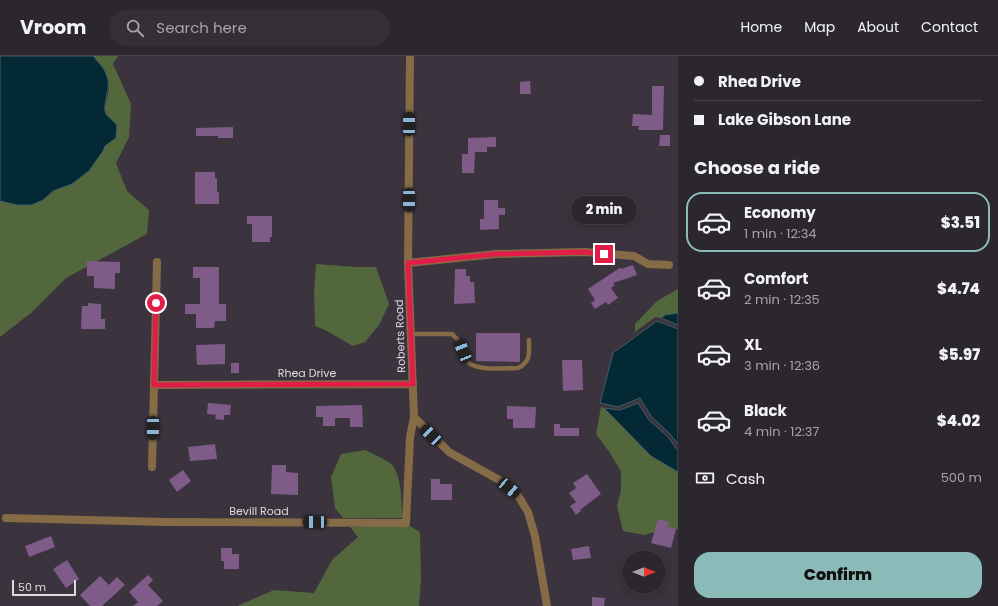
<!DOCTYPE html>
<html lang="en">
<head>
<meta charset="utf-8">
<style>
  body { margin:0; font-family:Poppins,sans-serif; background:#342e36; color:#f1f3f6; height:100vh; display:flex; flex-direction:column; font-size:15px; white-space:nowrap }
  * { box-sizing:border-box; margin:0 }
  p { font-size:13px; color:#a6a5aa }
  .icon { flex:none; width:22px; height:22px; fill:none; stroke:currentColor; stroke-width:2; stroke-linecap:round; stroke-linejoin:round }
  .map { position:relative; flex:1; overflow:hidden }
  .details { display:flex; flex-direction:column; background:#2c262e; width:320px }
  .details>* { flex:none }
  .guide { display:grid; align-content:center; height:88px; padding:0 16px; background:#2c262e }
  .needle { width:26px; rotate:90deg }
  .buttons { position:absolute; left:622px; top:494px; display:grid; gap:8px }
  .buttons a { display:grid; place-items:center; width:44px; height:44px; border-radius:50%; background:#2c262e; box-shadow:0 2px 10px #0003,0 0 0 1px #48434a; font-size:20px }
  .scale { position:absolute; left:12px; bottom:10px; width:64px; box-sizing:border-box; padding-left:4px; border:2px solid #dfdae1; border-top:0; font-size:11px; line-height:14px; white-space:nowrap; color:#dfdae1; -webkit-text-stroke:3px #3b333d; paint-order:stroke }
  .end { position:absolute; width:18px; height:18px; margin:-9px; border:5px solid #e11d48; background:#fff; box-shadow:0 0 0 2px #fff }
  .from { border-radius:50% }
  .bubble { position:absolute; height:28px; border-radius:14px; background:#2c262e; box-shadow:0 2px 10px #0003,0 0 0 1px #48434a; font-size:13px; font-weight:800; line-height:28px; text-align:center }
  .car { position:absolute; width:12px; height:24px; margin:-12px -6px; border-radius:5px; box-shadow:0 0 3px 1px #0007; background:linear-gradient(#222 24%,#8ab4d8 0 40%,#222 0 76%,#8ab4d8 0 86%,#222 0) }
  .guide b { display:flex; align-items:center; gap:14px; height:38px; font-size:15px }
  .guide b+b { border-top:1px solid #48434a }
  .guide i { width:10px; height:10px; background:#f1f3f6 }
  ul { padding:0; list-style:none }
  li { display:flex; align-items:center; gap:12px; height:60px; margin:0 8px 6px; padding:0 8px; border:2px solid transparent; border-radius:16px }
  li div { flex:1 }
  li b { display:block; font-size:15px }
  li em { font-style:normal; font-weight:800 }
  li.active { border-color:#8bbbb9 }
  li>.icon { width:36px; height:36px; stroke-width:1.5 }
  h2 { padding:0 16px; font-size:18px; line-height:48px }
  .pay { display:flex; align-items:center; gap:10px; height:44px; padding:0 16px; font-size:15px }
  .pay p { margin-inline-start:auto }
  .primary-button { display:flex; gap:8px; margin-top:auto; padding:8px 16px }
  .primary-button a { flex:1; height:46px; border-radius:16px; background:#8bbbb9; color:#111; font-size:16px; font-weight:800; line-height:46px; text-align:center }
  header { display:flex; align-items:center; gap:24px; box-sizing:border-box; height:56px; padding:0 20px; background:#2c262e; border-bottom:1px solid #48434a }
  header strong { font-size:19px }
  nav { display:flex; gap:22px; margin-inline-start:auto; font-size:14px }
  .search { width:280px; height:36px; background:#342e36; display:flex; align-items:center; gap:10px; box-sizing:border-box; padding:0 14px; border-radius:16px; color:#a6a5aa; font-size:15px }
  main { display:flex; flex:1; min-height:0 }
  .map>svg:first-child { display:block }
</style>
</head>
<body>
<header>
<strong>Vroom</strong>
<div class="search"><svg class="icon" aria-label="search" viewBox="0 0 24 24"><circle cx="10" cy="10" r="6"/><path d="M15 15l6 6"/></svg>Search here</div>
<nav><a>Home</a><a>Map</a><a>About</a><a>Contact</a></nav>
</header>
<main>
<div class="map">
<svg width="678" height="550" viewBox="0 0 678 550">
  <rect width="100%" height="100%" fill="#3b333d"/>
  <path fill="#53673d" d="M93 0H118L113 8 131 48 129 81 116 107 127 135 149 154 147 178 66 222 31 257 0 281V145L17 149 43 144 103 95 105 90 116 82 117 69 105 57V52L109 34 105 14Z
    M316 208 356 211H376L389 248 379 269 365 286 353 290 325 274 315 270 314 235Z
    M678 233V257L665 259 661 262 655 261 635 276V268L657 245Z
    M601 351 604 352 651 400 678 416V473H666L644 479 623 475 617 450 621 434V415L610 397 596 378Z
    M365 394C373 398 383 402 390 407 402 416 402 449 402 462H343L335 452 331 421 341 398Z
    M410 468V470L420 476 421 524 419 550H237L274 534 314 537 332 504 358 481 350 471Z"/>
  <path fill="#022934" stroke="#445e68" d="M0 0H93C100 8 106 14 108 24 110 33 102 51 106 58 109 62 114 65 117 69L116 82 105 90 103 95 89 115 72 128 53 135 43 144 32 149H17L0 145Z
    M678 257V269L661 262 665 259Z
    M657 265 678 273V388L671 379 651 360 640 342 618 351 600 347 613 297Z
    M638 347 648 363 668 381 678 395V416L651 400 604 352 620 354Z"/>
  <path fill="#7e5c87" d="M530 25 531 38H520V26Z
    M652 30H664L663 74H638L639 70H632L633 58 652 59Z
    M233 71V82H218V80H196V72Z
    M660 79H670V90H659Z
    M496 81V91H487V96H475L474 117H462V98H468V82Z
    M195 116H215V122H217V136H219V148H195Z
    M484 144H498V152H505V159H499V173L480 174V163H484Z
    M247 160H272V181H270V186H252V168H247Z
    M87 205 120 206V217H115V233L94 232V220H87Z
    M633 209 637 219 613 227 615 229 611 232 618 242 608 249 606 246 595 253 591 247 595 244 588 233 621 211V213Z
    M193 211H219V248H226V265H215L214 272H196V258H185V248H200V222H193Z
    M455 213H466V220H470V226H474L475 247 454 248Z
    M88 247 101 248V263H105V273H81L82 250H88Z
    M476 277H520V306L476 305Z
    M225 288V308L197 309 196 289Z
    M562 304H582L583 334 563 335Z
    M231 307H239V317H231Z
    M208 347 231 349 230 359H224V364L215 363 216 359 207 358Z
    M362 349 363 371H350V362H335V370H323V361H316V350Z
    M507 350 536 351 535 372H513V363H507Z
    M554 368H560V372H579V380H554Z
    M215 388 217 403 190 405 188 391Z
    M272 409H286V416L298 417V439L271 438Z
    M183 414 191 425 177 436 169 424Z
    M587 418 601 438 580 454 581 455 576 459 570 450 576 446 569 437 576 432 573 427Z
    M431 423H440V428H452V444H431Z
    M658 463 669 466 668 471 676 473 671 492 651 487Z
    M51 480 55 491 29 501 25 490Z
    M589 490 591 502 573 504 571 493Z
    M221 492H232V498H239V513H224V505H221Z
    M67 504 79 523 66 532 53 513Z
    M148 519 153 524 148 529 163 545 157 550H133L138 546 129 536Z
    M100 520 109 529 117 521 125 529 102 550H90L80 539Z
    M592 541 605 542 604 550H592Z"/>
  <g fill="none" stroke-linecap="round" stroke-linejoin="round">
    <path stroke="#866b47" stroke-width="4.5" d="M411 278H452L457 283 469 307C479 315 505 312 518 312 531 306 529 296 529 284"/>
    <path stroke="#866b47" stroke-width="8" d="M410 0 408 207 414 361 449 396 501 425 517 438 528 456 535 480 547 550
      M408 207 496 198 585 196 634 200 648 208 669 209
      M154 329 413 328
      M152 411 157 206
      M6 462 166 466 406 467 410 381 414 361"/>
  </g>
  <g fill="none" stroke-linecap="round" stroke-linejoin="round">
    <path stroke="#e11d48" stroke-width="5" d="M156 247 154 329 413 328 408 207 496 198 584 196 604 198"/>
  </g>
  <g text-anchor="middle" stroke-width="3.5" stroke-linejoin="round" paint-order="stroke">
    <g font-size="11" fill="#dfdae1" stroke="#3b333d">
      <text transform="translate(400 280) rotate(-92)" y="4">Roberts Road</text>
      <text x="307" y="321">Rhea Drive</text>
      <text x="259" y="459">Bevill Road</text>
    </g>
  </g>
</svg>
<div class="buttons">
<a><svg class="needle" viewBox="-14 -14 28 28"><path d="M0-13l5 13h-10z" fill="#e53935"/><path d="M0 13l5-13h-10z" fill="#a6a5aa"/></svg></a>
</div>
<div class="scale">50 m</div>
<i class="end from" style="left:156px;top:247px"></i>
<i class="end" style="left:604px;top:198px"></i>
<div class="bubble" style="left:571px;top:140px;width:66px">2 min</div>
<i class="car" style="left:409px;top:68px;rotate:0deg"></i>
<i class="car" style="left:409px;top:144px;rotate:180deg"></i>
<i class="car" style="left:463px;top:295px;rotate:338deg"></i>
<i class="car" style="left:153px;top:372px;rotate:181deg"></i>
<i class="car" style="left:431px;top:379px;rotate:315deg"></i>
<i class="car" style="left:509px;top:432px;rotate:130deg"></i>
<i class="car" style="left:315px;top:466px;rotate:270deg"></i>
</div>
<section class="details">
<div class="guide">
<b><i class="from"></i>Rhea Drive</b>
<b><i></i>Lake Gibson Lane</b>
</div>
<h2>Choose a ride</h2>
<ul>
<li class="active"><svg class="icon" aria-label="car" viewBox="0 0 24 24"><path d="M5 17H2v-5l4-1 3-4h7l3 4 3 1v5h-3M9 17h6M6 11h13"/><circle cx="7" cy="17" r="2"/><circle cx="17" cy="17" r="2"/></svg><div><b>Economy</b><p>1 min · 12:34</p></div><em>$3.51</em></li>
<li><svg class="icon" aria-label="car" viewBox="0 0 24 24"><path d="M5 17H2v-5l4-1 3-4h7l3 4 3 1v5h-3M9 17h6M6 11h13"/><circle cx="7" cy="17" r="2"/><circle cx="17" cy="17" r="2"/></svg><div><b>Comfort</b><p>2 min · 12:35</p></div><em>$4.74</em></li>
<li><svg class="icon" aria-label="car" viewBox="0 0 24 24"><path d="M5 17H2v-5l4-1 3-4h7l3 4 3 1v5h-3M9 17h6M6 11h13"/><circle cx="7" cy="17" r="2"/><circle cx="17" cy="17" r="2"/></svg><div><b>XL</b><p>3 min · 12:36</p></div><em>$5.97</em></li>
<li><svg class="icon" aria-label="car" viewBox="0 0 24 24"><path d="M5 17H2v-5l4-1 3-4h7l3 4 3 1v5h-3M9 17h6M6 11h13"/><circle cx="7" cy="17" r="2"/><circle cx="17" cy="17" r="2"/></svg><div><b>Black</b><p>4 min · 12:37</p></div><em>$4.02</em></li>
</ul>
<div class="pay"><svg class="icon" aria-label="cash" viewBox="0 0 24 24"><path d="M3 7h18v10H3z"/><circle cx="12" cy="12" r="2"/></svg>Cash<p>500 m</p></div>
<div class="primary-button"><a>Confirm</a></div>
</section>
</main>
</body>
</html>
